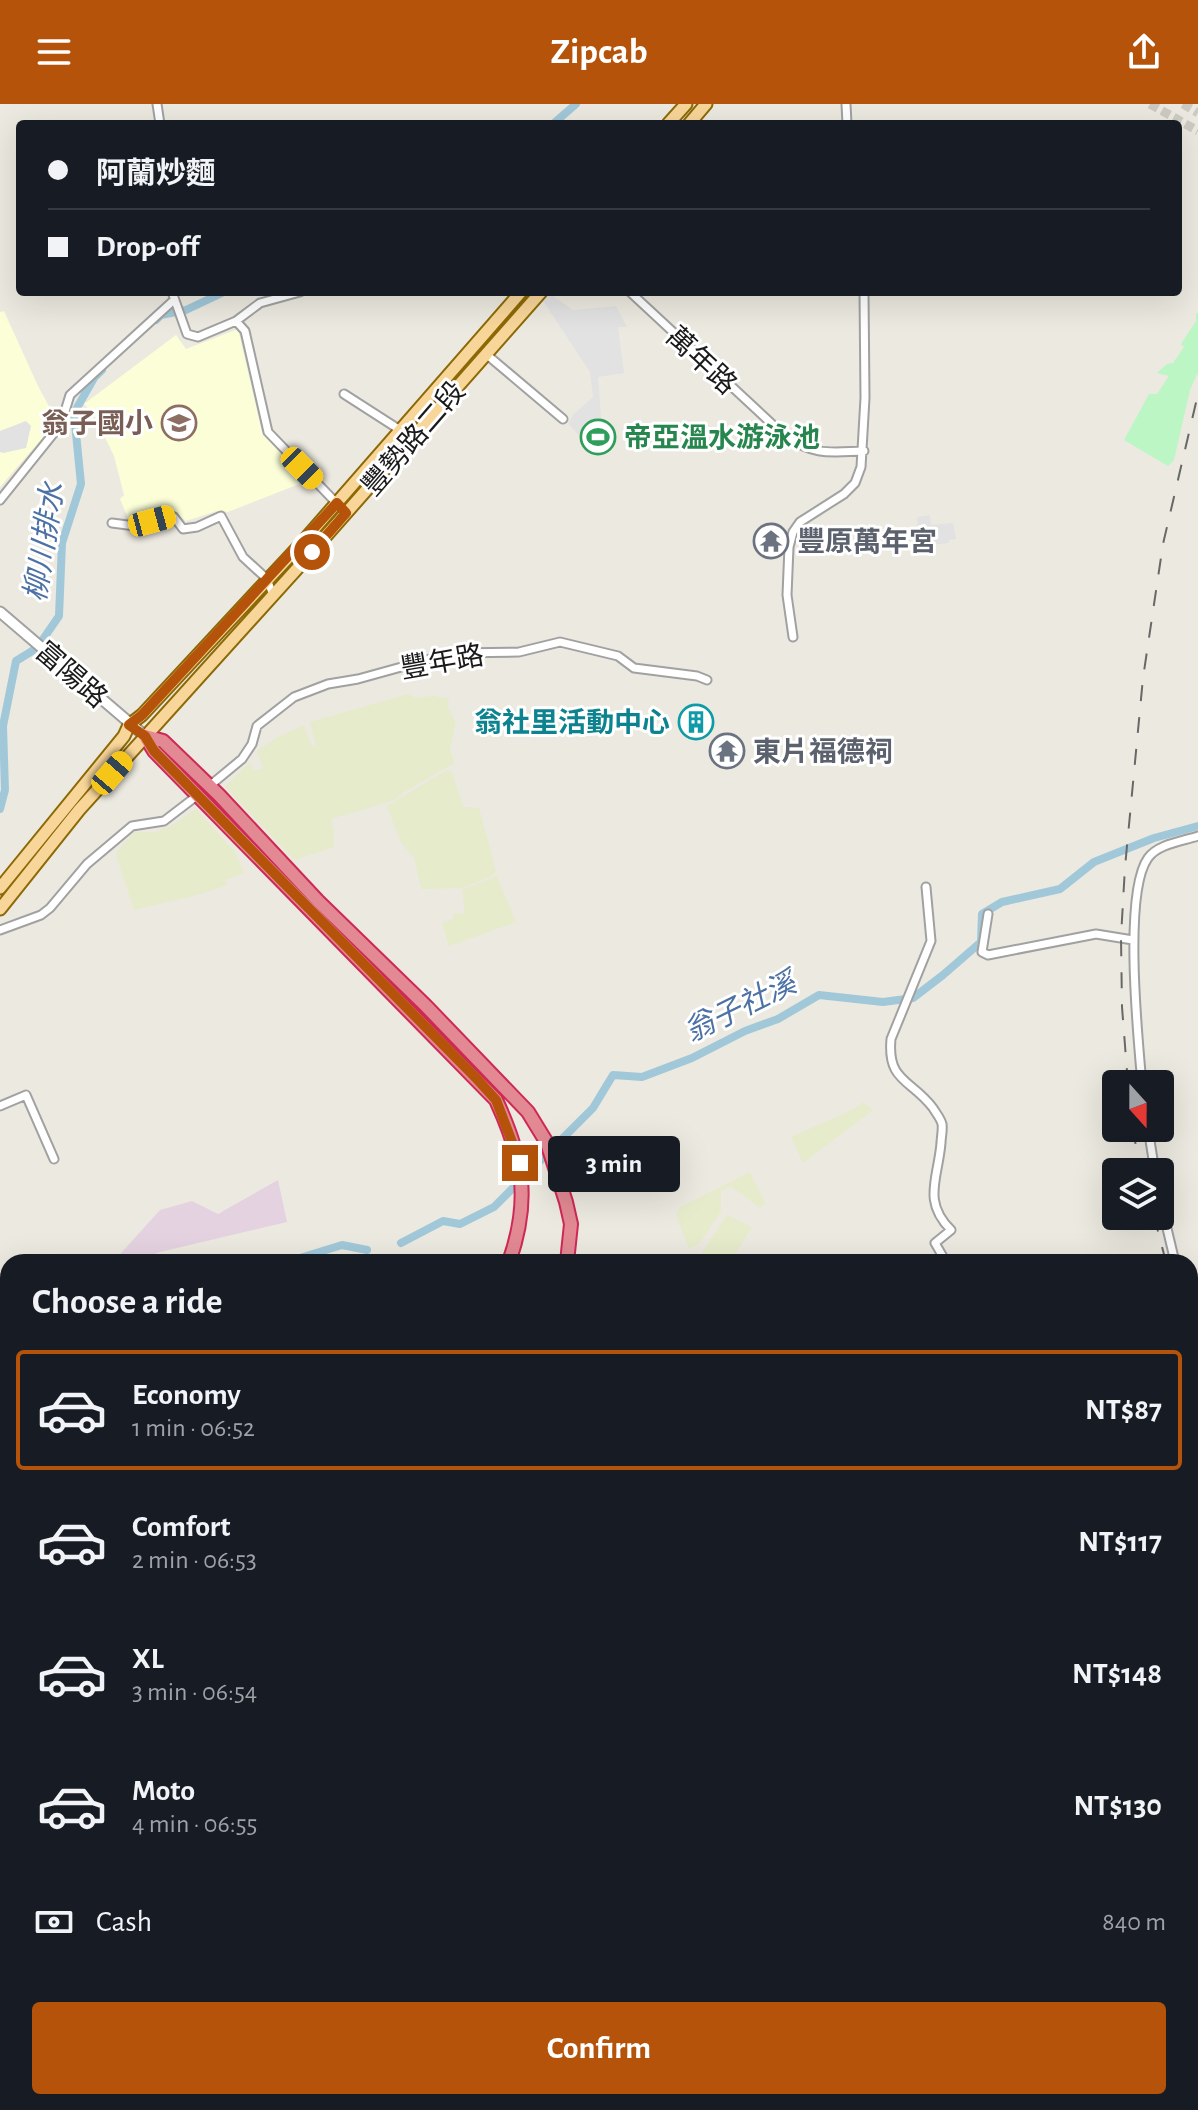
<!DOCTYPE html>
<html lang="en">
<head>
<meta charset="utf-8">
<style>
  body { margin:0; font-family:"Alegreya Sans","Noto Sans TC",sans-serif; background:#242831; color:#f1f3f6; height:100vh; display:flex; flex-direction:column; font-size:30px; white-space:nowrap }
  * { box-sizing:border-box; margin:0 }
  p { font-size:26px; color:#9ea1a6 }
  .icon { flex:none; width:44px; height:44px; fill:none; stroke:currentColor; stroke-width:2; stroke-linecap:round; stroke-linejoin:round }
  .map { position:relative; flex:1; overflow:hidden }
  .sheet { position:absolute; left:0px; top:1150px; width:1198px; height:856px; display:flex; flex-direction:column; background:#171b24; border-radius:24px 24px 0 0; box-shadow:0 8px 32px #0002 }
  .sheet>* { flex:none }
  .guide { position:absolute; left:16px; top:16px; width:1166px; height:176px; border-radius:8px; box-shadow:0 8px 32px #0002; display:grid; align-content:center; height:176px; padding:0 32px; background:#171b24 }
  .needle { width:52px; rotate:159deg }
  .controls { position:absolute; left:1102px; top:966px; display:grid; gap:16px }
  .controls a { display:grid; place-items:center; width:72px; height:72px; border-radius:8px; background:#171b24; box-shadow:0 8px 32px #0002; font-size:40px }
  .end { position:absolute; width:36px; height:36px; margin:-18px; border:10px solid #b45309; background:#fff; box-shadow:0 0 0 4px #fff }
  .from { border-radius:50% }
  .bubble { position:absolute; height:56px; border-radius:8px; background:#171b24; box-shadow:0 8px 32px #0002; font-size:26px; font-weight:600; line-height:56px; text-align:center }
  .car { position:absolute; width:24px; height:48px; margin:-24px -12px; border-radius:10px; box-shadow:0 0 6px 2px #0007; background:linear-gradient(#f5c518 24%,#345 0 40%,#f5c518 0 76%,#345 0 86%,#f5c518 0) }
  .guide b { display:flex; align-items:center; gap:28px; height:76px; font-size:30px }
  .guide b+b { border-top:2px solid #363941 }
  .guide i { width:20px; height:20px; background:#f1f3f6 }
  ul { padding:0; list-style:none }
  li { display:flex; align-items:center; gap:24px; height:120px; margin:0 16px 12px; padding:0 16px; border:4px solid transparent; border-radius:8px }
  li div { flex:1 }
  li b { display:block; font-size:30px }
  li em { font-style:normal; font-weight:600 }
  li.on { border-color:#b45309 }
  li>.icon { width:72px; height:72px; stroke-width:1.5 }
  h2 { padding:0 32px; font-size:36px; line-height:96px }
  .pay { display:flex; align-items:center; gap:20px; height:88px; padding:0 32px; font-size:30px }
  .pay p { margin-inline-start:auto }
  .button { display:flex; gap:16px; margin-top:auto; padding:16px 32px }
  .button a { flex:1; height:92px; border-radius:8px; background:#b45309; color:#fff; font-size:32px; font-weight:600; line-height:92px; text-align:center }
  header { display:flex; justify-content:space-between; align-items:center; height:104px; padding:0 32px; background:#b45309; color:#fff; font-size:36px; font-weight:600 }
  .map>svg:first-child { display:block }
</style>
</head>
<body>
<header><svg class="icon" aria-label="menu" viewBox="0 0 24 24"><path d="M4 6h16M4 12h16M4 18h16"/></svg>Zipcab<svg class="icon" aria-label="share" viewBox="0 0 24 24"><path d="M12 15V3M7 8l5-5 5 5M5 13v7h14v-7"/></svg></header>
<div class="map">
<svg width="1198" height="2006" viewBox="0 0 1198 2006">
  <rect width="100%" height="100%" fill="#ece9e0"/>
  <path fill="#e5d2e0" d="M278 1076 287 1118 160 1148 134 1158H113L160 1106 192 1097 218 1110Z"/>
  <path fill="#fbfed7" d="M4 207 38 282 57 317 0 383V208Z
    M238 225 262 328 307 372 302 379 228 408 217 407 186 417 170 404 130 419 120 395 124 391 114 352 93 309 84 300 176 231 186 245Z"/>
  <path fill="#e6ebcb" d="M408 590 416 594 433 592 449 595 448 604 456 618 450 644 454 659 404 688 395 696 331 715 334 728V743L294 756 225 683 250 658 253 667 263 664 257 647 276 634 304 621 312 643H316L310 618Z
    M447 666 452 668 463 703 479 704 496 767 492 772 462 784 421 785 414 754 400 737 387 702Z
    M196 705 236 749 244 769 226 776 227 781 197 791 134 806 116 751 118 746 134 728H156L171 722Z
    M497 772 516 818 449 842 442 819 454 815 452 810 465 809 462 786Z
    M863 998 873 1006 803 1059 791 1033 854 1005Z
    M750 1068 765 1099 760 1104 731 1082 721 1087V1107L700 1139 689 1145 676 1111 680 1103Z
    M727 1111 752 1123 730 1158H698L697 1156Z"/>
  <path fill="#bcf6c5" d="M1196 209H1198V268L1190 286 1174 356 1168 362 1124 336 1149 290H1157L1169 272 1157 269 1167 260 1173 259 1184 243 1181 240 1196 217Z"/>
  <path fill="#e2e2e2" d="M550 190 573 206 616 202 627 223H618L624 269 598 273 602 325 580 333 568 319 573 311 593 293 590 268 542 195Z
    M26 317 31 322 26 344 3 349 0 348V327Z
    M930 411 931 421 953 419 956 435 949 436V439L929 441 925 437H919L917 413Z"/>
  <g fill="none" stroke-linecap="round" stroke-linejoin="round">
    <path stroke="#a1c8d9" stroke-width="8" d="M553 20 576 0
      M156 216 161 211 186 206 224 188
      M0 705 5 686 3 622 16 557 37 544 59 512 62 439 81 380 74 309 94 274 102 266
      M401 1139 443 1117 460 1120 494 1103 593 1004 613 971 642 973 692 954 745 927 778 915 819 891 883 898 913 894 943 871 981 838 982 810 1002 798 1060 785 1094 758 1154 734 1198 722
      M287 1158 342 1141 367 1146
      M0 1904 8 1909
      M1190 1919 1198 1917"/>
    <path stroke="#cccac2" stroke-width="9" stroke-dasharray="9 4.5" stroke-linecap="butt" d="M1150 0 1198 27
      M1183 0 1198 9"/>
    <g stroke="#a1a1a1" stroke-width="11">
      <path id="minor" d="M157 0 160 20
        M846 0 847 20
        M172 188 187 230 198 233 236 217 260 199 300 188
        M630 188 786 333C817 352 829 348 864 347
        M236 217 245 227 268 328 346 409
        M486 250 563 315
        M344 290 400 326
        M0 396 61 320 70 291 174 196
        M112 419 135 422 169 412 174 413 183 425 197 423 221 412 243 453 267 475 273 491
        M793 533 787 491 789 443 793 428 800 418 844 390 855 379 861 363 865 294 864 188
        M213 679 242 655 252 640 257 622 294 593 328 580 358 575 452 549 519 548 560 538 618 552 634 564 697 572 707 576
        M926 783 931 837 891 935C887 978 911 975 933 1004 936 1009 941 1015 942 1020 943 1026 941 1034 941 1039 938 1075 922 1097 951 1126L935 1139 946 1158
        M988 810 982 848 988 851 1096 830 1133 836
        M0 826 41 811 50 804 87 760 132 722 164 717 194 694
        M1142 980C1138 934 1123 789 1148 754 1158 740 1183 737 1198 732
        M0 1002 26 991 54 1055
        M1148 1024 1155 1068
        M1160 1095 1175 1158
        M1190 1204 1198 1229
        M0 1230 8 1242
        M1190 1260H1198
        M0 1325H8
        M1190 1535 1198 1552
        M1190 1593 1198 1570
        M0 1916 8 1920
        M1190 1927 1198 1925
        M367 1998 371 2006
        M748 1998 769 2005 787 1998
        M336 2006 347 1998
        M558 2006 559 1998
        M665 2006 676 1998"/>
    </g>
    <g stroke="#a1a1a1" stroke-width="13">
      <path id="tertiary" d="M0 508 145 632
        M1190 1426 1198 1419
        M0 1965 8 1959"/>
    </g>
    <g stroke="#8c6905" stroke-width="15">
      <path id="primary" d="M668 20 686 0
        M689 20 706 0
        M0 784 124 632 129 621 142 611 300 441 521 188
        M0 805 79 706 295 467 541 188"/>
    </g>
    <g stroke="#ce2955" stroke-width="16">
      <path id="motorway" d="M145 632 163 637 219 691 318 797 426 902 528 1008 547 1039 566 1098 571 1120 567 1158
        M145 632 154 647 496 996C523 1054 531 1096 509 1158
        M1190 1233H1198
        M1190 1249H1198
        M0 1301 8 1302
        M0 1313 8 1314"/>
    </g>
    <use href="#minor" stroke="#fff" stroke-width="7"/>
    <use href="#tertiary" stroke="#fff" stroke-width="9"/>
    <use href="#primary" stroke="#f8d699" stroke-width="11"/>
    <use href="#motorway" stroke="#e28993" stroke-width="12"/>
    <path stroke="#686868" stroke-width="2" stroke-dasharray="16 16" stroke-linecap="butt" d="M1128 980 1122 903 1121 833 1125 763 1143 574 1163 440 1198 290
      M1133 1024 1140 1068
      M1154 1112 1166 1158
      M1190 1237 1198 1259"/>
  </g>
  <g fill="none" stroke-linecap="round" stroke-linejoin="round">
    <path stroke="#b45309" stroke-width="10" d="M312 448 346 409 337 399 142 611 129 621 145 632 154 647 476 974 496 996 520 1059"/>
  </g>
  <defs>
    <g id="school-ring" transform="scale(1.8)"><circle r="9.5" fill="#fff" stroke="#8d6e63" stroke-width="1.5"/><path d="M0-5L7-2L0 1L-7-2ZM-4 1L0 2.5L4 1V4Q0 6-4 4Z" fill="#8d6e63"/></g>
    <g id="stadium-ring" transform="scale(1.8)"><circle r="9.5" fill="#fff" stroke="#2e9e5b" stroke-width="1.5"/><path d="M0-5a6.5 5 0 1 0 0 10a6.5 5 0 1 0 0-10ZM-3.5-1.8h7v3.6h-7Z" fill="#2e9e5b"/></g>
    <g id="temple-ring" transform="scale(1.8)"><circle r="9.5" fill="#fff" stroke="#6b7280" stroke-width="1.5"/><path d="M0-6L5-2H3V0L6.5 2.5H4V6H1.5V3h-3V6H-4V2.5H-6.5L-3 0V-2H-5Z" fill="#6b7280"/></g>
    <g id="building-ring" transform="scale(1.8)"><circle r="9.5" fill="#fff" stroke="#0f9aa8" stroke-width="1.5"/><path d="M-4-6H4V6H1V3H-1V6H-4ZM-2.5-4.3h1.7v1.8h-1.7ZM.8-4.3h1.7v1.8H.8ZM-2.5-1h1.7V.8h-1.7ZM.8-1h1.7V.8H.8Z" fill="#0f9aa8"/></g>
  </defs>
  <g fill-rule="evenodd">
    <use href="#school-ring" x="179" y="319"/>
    <use href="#stadium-ring" x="598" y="333"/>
    <use href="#temple-ring" x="771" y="437"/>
    <use href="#building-ring" x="696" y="618"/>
    <use href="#temple-ring" x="727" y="647"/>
  </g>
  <g text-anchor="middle" stroke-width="6" stroke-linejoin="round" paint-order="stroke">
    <g font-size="28" fill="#1a1a1a" stroke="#fff">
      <text transform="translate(702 256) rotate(43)" y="10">萬年路</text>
      <text transform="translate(413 334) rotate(-49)" y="10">豐勢路二段</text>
      <text transform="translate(442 557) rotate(-10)" y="10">豐年路</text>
      <text transform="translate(72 570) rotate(41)" y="10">富陽路</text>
    </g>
    <g font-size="28" font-weight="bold" fill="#785e54" stroke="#fff" text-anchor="end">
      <text x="153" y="329">翁子國小</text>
    </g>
    <g font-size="28" font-weight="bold" fill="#27864d" stroke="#fff" text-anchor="start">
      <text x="624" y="343">帝亞溫水游泳池</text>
    </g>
    <g font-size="28" font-weight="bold" fill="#5b616d" stroke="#fff" text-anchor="start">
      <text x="797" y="447">豐原萬年宮</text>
      <text x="753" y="657">東片福德祠</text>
    </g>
    <g font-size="28" font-weight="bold" fill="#0d838f" stroke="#fff" text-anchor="end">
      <text x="670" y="628">翁社里活動中心</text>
    </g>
    <g font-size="30" font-style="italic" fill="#4c72a5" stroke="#fff">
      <text transform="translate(44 438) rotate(-81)" y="10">柳川排水</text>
      <text transform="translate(740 903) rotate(-26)" y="10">翁子社溪</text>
    </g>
  </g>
</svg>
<div class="controls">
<a><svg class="needle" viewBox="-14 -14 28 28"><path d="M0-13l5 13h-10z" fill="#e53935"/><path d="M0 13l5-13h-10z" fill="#9ea1a6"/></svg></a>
<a><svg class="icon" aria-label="layers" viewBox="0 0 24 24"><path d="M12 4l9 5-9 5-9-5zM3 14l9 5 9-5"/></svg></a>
</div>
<i class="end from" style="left:312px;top:448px"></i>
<i class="end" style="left:520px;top:1059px"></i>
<div class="bubble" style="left:548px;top:1032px;width:132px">3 min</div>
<i class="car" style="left:302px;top:364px;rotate:135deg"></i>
<i class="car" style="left:152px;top:417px;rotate:75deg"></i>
<i class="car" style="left:112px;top:669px;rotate:41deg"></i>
<div class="guide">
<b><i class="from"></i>阿蘭炒麵</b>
<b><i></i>Drop-off</b>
</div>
<section class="sheet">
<h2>Choose a ride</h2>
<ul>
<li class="on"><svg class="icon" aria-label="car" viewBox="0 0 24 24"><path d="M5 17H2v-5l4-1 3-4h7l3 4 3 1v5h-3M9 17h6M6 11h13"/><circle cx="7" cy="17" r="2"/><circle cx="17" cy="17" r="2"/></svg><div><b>Economy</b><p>1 min · 06:52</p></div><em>NT$87</em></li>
<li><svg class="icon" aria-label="car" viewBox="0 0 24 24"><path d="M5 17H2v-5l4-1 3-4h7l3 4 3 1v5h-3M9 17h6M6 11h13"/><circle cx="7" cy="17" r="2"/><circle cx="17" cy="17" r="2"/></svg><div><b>Comfort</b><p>2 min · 06:53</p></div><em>NT$117</em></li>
<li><svg class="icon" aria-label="car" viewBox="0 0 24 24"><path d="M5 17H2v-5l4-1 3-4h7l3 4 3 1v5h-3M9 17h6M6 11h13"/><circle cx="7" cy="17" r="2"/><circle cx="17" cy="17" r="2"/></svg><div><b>XL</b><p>3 min · 06:54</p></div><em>NT$148</em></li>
<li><svg class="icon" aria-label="car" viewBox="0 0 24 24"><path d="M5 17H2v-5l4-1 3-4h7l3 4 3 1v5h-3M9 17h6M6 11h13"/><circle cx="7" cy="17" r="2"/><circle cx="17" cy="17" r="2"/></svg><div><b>Moto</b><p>4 min · 06:55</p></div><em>NT$130</em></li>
</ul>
<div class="pay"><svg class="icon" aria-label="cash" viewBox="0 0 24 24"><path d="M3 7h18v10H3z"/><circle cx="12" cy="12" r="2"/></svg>Cash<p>840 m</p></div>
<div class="button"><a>Confirm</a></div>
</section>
</div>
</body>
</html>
